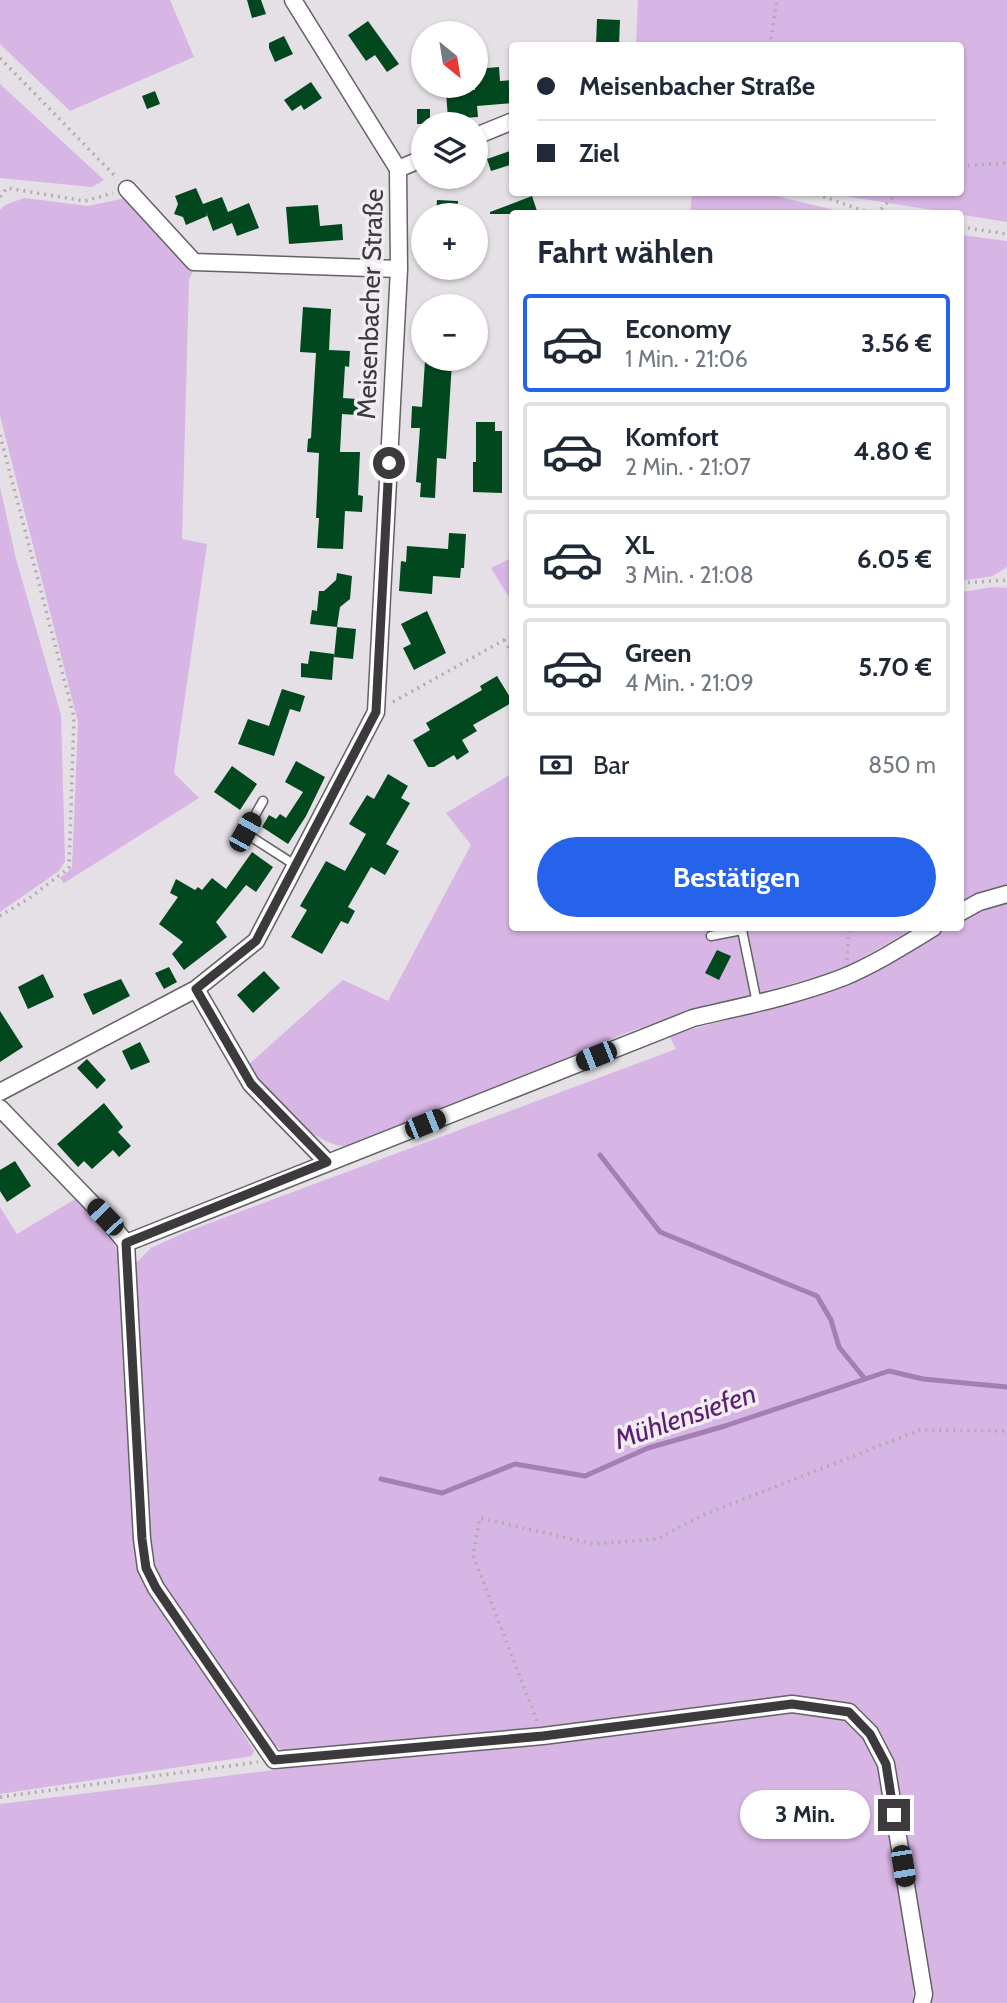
<!DOCTYPE html>
<html lang="de">
<head>
<meta charset="utf-8">
<style>
  body { margin:0; font-family:Cabin,sans-serif; background:#f2f2f3; color:#1f2937; height:100vh; display:flex; flex-direction:column; font-size:26px; white-space:nowrap }
  * { box-sizing:border-box; margin:0 }
  p { font-size:23px; color:#747a83 }
  .icon { flex:none; width:38px; height:38px; fill:none; stroke:currentColor; stroke-width:2; stroke-linecap:round; stroke-linejoin:round }
  .map { position:relative; flex:1; overflow:hidden }
  .drawer { position:absolute; left:509px; top:210px; width:455px; height:721px; display:flex; flex-direction:column; background:#fff; border-radius:7px; box-shadow:0 2px 5px #0004 }
  .drawer>* { flex:none }
  .guide { position:absolute; left:509px; top:42px; width:455px; height:154px; border-radius:7px; box-shadow:0 2px 5px #0004; display:grid; align-content:center; height:154px; padding:0 28px; background:#fff }
  .needle { width:46px; rotate:150deg }
  .fabs { position:absolute; left:411px; top:21px; display:grid; gap:14px }
  .fabs a { display:grid; place-items:center; width:77px; height:77px; border-radius:50%; background:#fff; box-shadow:0 2px 5px #0004; font-size:35px }
  .end { position:absolute; width:32px; height:32px; margin:-16px; border:9px solid #3c3a3c; background:#fff; box-shadow:0 0 0 4px #fff }
  .from { border-radius:50% }
  .bubble { position:absolute; height:49px; border-radius:24px; background:#fff; box-shadow:0 2px 5px #0004; font-size:23px; font-weight:700; line-height:49px; text-align:center }
  .car { position:absolute; width:21px; height:42px; margin:-21px -10px; border-radius:9px; box-shadow:0 0 5px 2px #0007; background:linear-gradient(#222 24%,#8ab4d8 0 40%,#222 0 76%,#8ab4d8 0 86%,#222 0) }
  .guide b { display:flex; align-items:center; gap:24px; height:66px; font-size:26px }
  .guide b+b { border-top:2px solid #e0e1e3 }
  .guide i { width:18px; height:18px; background:#1f2937 }
  ul { padding:0; list-style:none }
  li { display:flex; align-items:center; gap:21px; height:98px; margin:0 14px 10px; padding:0 14px; border:4px solid #e0e1e3; border-radius:7px }
  li div { flex:1 }
  li b { display:block; font-size:26px }
  li em { font-style:normal; font-weight:700 }
  li.on { border-color:#2563eb }
  li>.icon { width:63px; height:63px; stroke-width:1.5 }
  h2 { padding:0 28px; font-size:32px; line-height:84px }
  .pay { display:flex; align-items:center; gap:18px; height:77px; padding:0 28px; font-size:26px }
  .pay p { margin-inline-start:auto }
  .cta { display:flex; gap:14px; margin-top:auto; padding:14px 28px }
  .cta a { flex:1; height:80px; border-radius:42px; background:#2563eb; color:#fff; font-size:28px; font-weight:700; line-height:80px; text-align:center }
  .map>svg:first-child { display:block }
</style>
</head>
<body>
<div class="map">
<svg width="1007" height="2003" viewBox="0 0 1007 2003">
  <rect width="100%" height="100%" fill="#e4e0e5"/>
  <path fill="#d7b5e4" d="M0 0H170L194 57 70 111 0 44Z
    M638 0H1007V222L826 193 961 192V46L636 45Z
    M0 84 104 180 92 187 0 178Z
    M692 192 763 193 847 213H690Z
    M24 198 88 206 126 198 194 270 189 279 182 539 207 544 174 773 199 798 64 883 60 878 72 868 78 722 0 416V210L5 205Z
    M961 235 1007 241V567L993 576 961 581Z
    M0 487 16 559 61 715 65 861 59 871 0 912Z
    M513 557V604L491 568Z
    M993 587 1007 588V886L976 895 961 903V592Z
    M513 773V928H914L839 971 701 1008 628 1032 359 1146C352 1146 343 1147 337 1145 303 1135 265 1095 247 1066L343 980 388 1001 471 845 446 813Z
    M996 903H1007V2003H925L914 1972 913 2003H0V1804L306 1766 270 1742 158 1579 150 1543 133 1266 151 1248 186 1232 676 1049 669 1035 777 1007 864 975 944 928H961V918Z
    M77 1198 104 1223 121 1259 146 1579 254 1751 252 1756 0 1794V1207L17 1234Z"/>
  <g fill="none" stroke-linecap="round" stroke-linejoin="round">
    <path stroke="#a57fb3" stroke-width="5" d="M600 1155 660 1232 817 1296 831 1320 839 1347 865 1379
      M381 1479 442 1493 515 1464 585 1476 648 1448 725 1426 889 1371 923 1379 1007 1387"/>
  </g>
  <path fill="#02481f" d="M247 0H261L266 14 252 18Z
    M597 19 620 20 619 46H596Z
    M368 21 399 64 387 72 375 55 366 61 348 35Z
    M284 36 293 54 275 62 269 48V43Z
    M499 67 500 81 513 80V103L477 106 478 117 448 119 446 92 475 90 476 69Z
    M311 82 322 98 304 110 301 105 292 111 284 100Z
    M155 91 160 104 147 109 142 96Z
    M417 109H430V124H417Z
    M513 150V164L491 171 487 159Z
    M196 188 203 204 222 197 228 212 249 203 259 228 237 236 232 223 213 231 206 212 207 216 186 225 183 217 174 214 178 204 175 196Z
    M532 196 538 214H490V212Z
    M437 200 458 201 457 215H436Z
    M318 205 320 226 342 224 343 240 289 244 286 207Z
    M303 307 331 309 329 350 350 351 349 367 345 366 343 398 372 400 371 416 342 414 340 452H360L358 495 363 496 362 512 345 511 343 549 317 548 319 518H316L319 453 307 452 308 439 311 438 316 353 300 352Z
    M425 361 452 362 446 459 437 458 435 498 420 497 421 483 416 482 420 428H411L412 406 422 407Z
    M476 422H495V431H502V493L473 492V462H476Z
    M449 533 466 534 464 568H461L460 578 433 576 432 594 399 591 401 561 406 562 407 546 448 549Z
    M337 573 352 576 350 599 340 607 337 627 310 624 312 610 317 611 319 591H324L336 580Z
    M427 611 446 653 414 670 403 648 411 644 401 624Z
    M337 627 356 629 353 659 334 657Z
    M310 651 334 654 332 680 301 677V663L308 664Z
    M497 676 513 702 473 725 477 731 462 740 469 752 457 760 454 755 434 767H428L413 740 430 730 426 723 482 690 480 686Z
    M282 689 305 696 300 712 290 709 274 756 238 744 248 719 269 726Z
    M296 761 325 777 306 816 288 844 262 827 269 815 276 819 280 814 286 818 303 792 285 782Z
    M232 766 257 784 240 810 214 792Z
    M388 774 408 786 401 798 410 803 386 844 399 851 385 875 371 867 348 907 355 911 348 924 341 921 322 954 291 937 307 910 300 906 326 861 345 871 366 834 349 824 367 795 374 799Z
    M252 852 273 867 256 892 246 885 216 922 227 937 184 970 172 954 183 942 159 924 178 897 170 893 176 879 195 890 198 887 202 890 212 878 226 889Z
    M717 950 731 956 719 980 705 973Z
    M169 967 177 982 164 989 155 973Z
    M264 971 280 988 253 1013 237 995Z
    M43 974 54 997 28 1009 18 987Z
    M121 979 130 996 93 1015 83 994Z
    M0 1011 23 1047 0 1062Z
    M140 1042 150 1062 131 1070 122 1051Z
    M87 1059 106 1080 97 1089 77 1068Z
    M104 1103 123 1127 118 1132 131 1146 119 1157 113 1150 92 1169 84 1161 78 1167 57 1144Z
    M15 1161 31 1186 7 1202 0 1191V1170Z"/>
  <g fill="none" stroke-linecap="round" stroke-linejoin="round">
    <g stroke="#656166" stroke-width="11">
      <path id="service" d="M263 801 245 833 295 865
        M711 936 742 930 757 1003"/>
    </g>
    <g stroke="#656166" stroke-width="19">
      <path id="minor" d="M476 136 513 121
        M398 169 424 158
        M127 189 194 262 399 269
        M961 912 979 902 1007 894
        M196 989 251 1084 327 1162
        M0 1092 196 989 256 941 376 712 399 269 398 169 293 0
        M0 1108 105 1217 126 1243 142 1539 146 1568 156 1588 274 1760 543 1736 792 1704 849 1712 870 1733 886 1764 924 1994 922 2003
        M126 1243 693 1018C744 1006 795 996 844 977 875 964 905 945 933 928"/>
    </g>
    <path stroke="#b0acb0" stroke-width="3.5" stroke-dasharray="2 5" stroke-linecap="butt" d="M770 46 777 0
      M0 58 116 177
      M961 166 1007 163
      M810 192 873 214
      M0 197 7 188 85 201 113 193
      M876 214 898 192
      M961 227 1007 234
      M0 435 74 717 69 868 31 897 0 916
      M961 583 1007 580
      M504 640 513 655
      M393 702 513 635
      M847 960 849 928
      M537 1721 473 1555 480 1518 594 1544 657 1539 703 1515 920 1430 1007 1431
      M0 1797 258 1762"/>
    <use href="#service" stroke="#fff" stroke-width="8"/>
    <use href="#minor" stroke="#fff" stroke-width="16"/>
  </g>
  <g fill="none" stroke-linecap="round" stroke-linejoin="round">
    <path stroke="#3c3a3c" stroke-width="9" d="M389 463 376 712 256 941 196 989 251 1084 327 1162 126 1243 142 1539 146 1568 156 1588 274 1760 543 1736 792 1704 849 1712 870 1734 886 1764 894 1815"/>
  </g>
  <g text-anchor="middle" stroke-width="7" stroke-linejoin="round" paint-order="stroke">
    <g font-size="26" fill="#3c3a3c" stroke="#f1edf3">
      <text transform="translate(370 304) rotate(-88)" y="9">Meisenbacher Straße</text>
    </g>
    <g font-size="28" font-style="italic" fill="#5f1e75" stroke="#f1edf3">
      <text transform="translate(685 1416) rotate(-19)" y="10">Mühlensiefen</text>
    </g>
  </g>
</svg>
<div class="fabs">
<a><svg class="needle" viewBox="-14 -14 28 28"><path d="M0-13l5 13h-10z" fill="#e53935"/><path d="M0 13l5-13h-10z" fill="#747a83"/></svg></a>
<a><svg class="icon" aria-label="layers" viewBox="0 0 24 24"><path d="M12 4l9 5-9 5-9-5zM3 14l9 5 9-5"/></svg></a>
<a>+</a>
<a>−</a>
</div>
<i class="end from" style="left:389px;top:463px"></i>
<i class="end" style="left:894px;top:1815px"></i>
<div class="bubble" style="left:740px;top:1790px;width:130px">3 Min.</div>
<i class="car" style="left:245px;top:832px;rotate:29deg"></i>
<i class="car" style="left:596px;top:1056px;rotate:248deg"></i>
<i class="car" style="left:425px;top:1124px;rotate:68deg"></i>
<i class="car" style="left:105px;top:1217px;rotate:316deg"></i>
<i class="car" style="left:903px;top:1866px;rotate:171deg"></i>
<div class="guide">
<b><i class="from"></i>Meisenbacher Straße</b>
<b><i></i>Ziel</b>
</div>
<section class="drawer">
<h2>Fahrt wählen</h2>
<ul>
<li class="on"><svg class="icon" aria-label="car" viewBox="0 0 24 24"><path d="M5 17H2v-5l4-1 3-4h7l3 4 3 1v5h-3M9 17h6M6 11h13"/><circle cx="7" cy="17" r="2"/><circle cx="17" cy="17" r="2"/></svg><div><b>Economy</b><p>1 Min. · 21:06</p></div><em>3.56 €</em></li>
<li><svg class="icon" aria-label="car" viewBox="0 0 24 24"><path d="M5 17H2v-5l4-1 3-4h7l3 4 3 1v5h-3M9 17h6M6 11h13"/><circle cx="7" cy="17" r="2"/><circle cx="17" cy="17" r="2"/></svg><div><b>Komfort</b><p>2 Min. · 21:07</p></div><em>4.80 €</em></li>
<li><svg class="icon" aria-label="car" viewBox="0 0 24 24"><path d="M5 17H2v-5l4-1 3-4h7l3 4 3 1v5h-3M9 17h6M6 11h13"/><circle cx="7" cy="17" r="2"/><circle cx="17" cy="17" r="2"/></svg><div><b>XL</b><p>3 Min. · 21:08</p></div><em>6.05 €</em></li>
<li><svg class="icon" aria-label="car" viewBox="0 0 24 24"><path d="M5 17H2v-5l4-1 3-4h7l3 4 3 1v5h-3M9 17h6M6 11h13"/><circle cx="7" cy="17" r="2"/><circle cx="17" cy="17" r="2"/></svg><div><b>Green</b><p>4 Min. · 21:09</p></div><em>5.70 €</em></li>
</ul>
<div class="pay"><svg class="icon" aria-label="cash" viewBox="0 0 24 24"><path d="M3 7h18v10H3z"/><circle cx="12" cy="12" r="2"/></svg>Bar<p>850 m</p></div>
<div class="cta"><a>Bestätigen</a></div>
</section>
</div>
</body>
</html>
